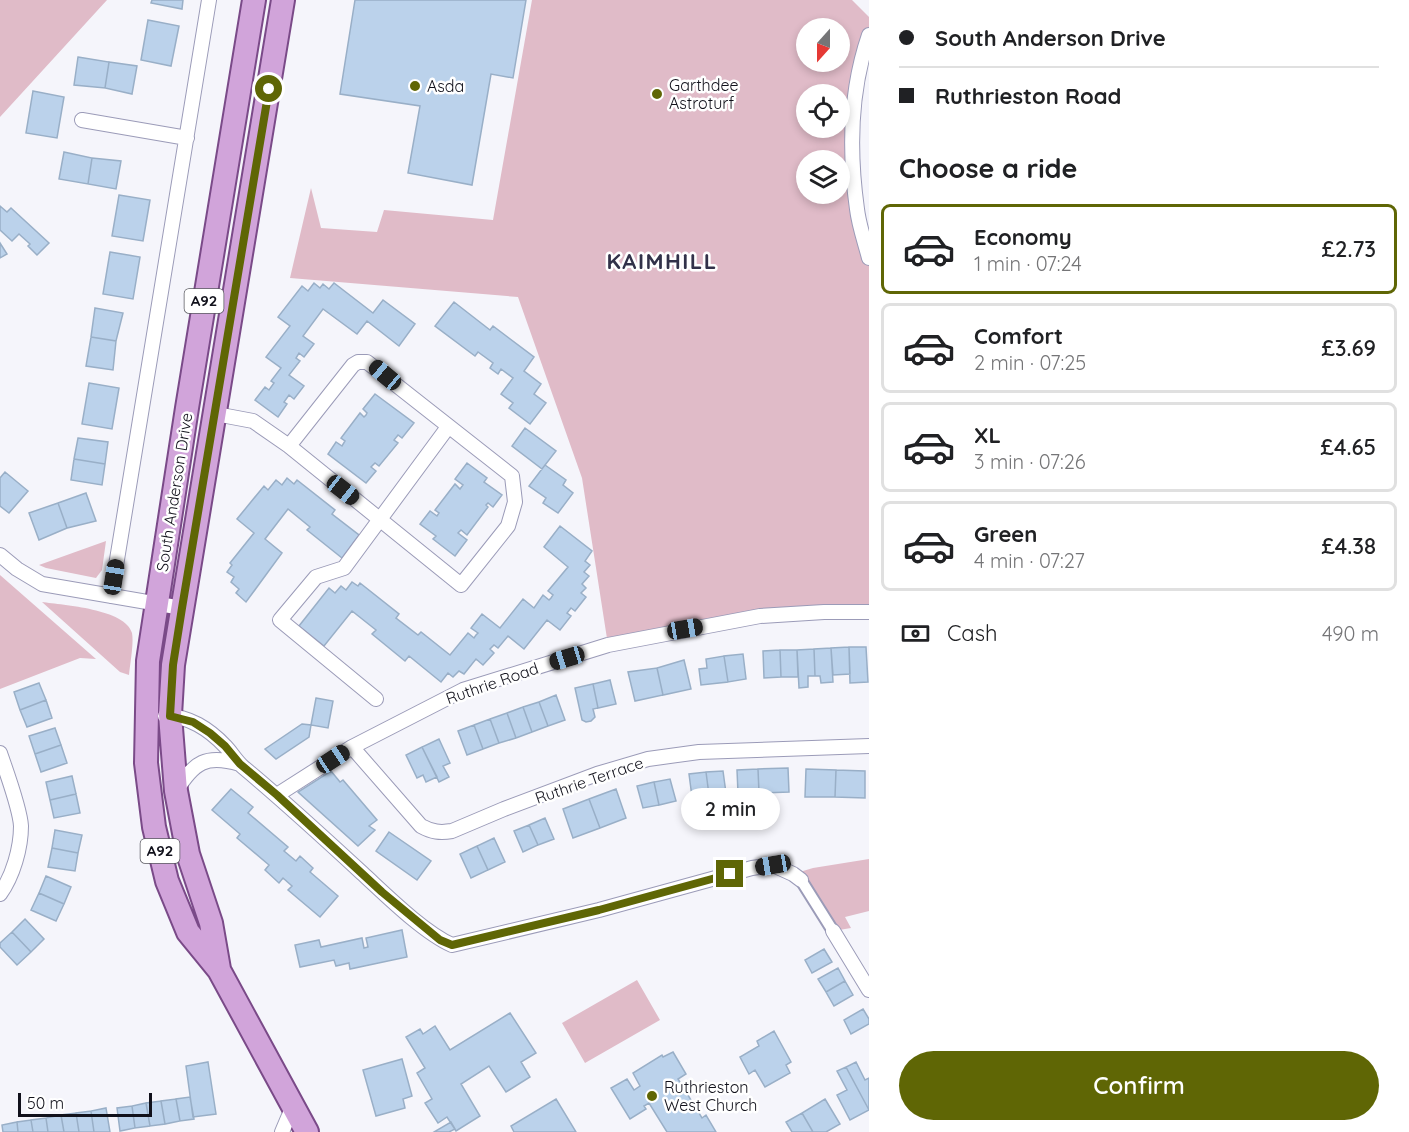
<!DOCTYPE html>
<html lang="en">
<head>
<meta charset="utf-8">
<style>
  body { margin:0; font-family:Quicksand,sans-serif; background:#f2f2f2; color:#202124; height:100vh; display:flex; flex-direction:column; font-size:22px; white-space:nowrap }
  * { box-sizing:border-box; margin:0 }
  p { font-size:20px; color:#757577 }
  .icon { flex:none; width:33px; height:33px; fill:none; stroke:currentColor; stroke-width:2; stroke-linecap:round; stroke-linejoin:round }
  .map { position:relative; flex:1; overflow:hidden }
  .details { display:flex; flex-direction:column; background:#fff; width:540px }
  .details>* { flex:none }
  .banner { display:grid; align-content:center; height:132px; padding:0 30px; background:#fff }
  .needle { width:39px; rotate:201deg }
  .controls { position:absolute; left:796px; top:18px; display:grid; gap:12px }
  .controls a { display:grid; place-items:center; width:54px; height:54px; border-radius:50%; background:#fff; box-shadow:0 3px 9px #0003; font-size:30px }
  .scale { position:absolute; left:18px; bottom:15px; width:134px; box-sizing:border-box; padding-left:6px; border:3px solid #11111b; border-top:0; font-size:16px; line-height:21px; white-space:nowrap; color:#11111b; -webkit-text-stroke:4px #fff; paint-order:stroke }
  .end { position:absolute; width:27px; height:27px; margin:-14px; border:8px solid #5f6605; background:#fff; box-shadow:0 0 0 3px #fff }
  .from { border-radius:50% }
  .bubble { position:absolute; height:42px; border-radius:21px; background:#fff; box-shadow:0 3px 9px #0003; font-size:20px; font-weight:600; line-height:42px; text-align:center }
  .car { position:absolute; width:18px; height:36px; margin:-18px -9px; border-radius:8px; box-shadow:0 0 4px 2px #0007; background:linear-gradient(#222 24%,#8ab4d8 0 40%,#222 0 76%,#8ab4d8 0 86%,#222 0) }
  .banner b { display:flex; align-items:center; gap:21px; height:57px; font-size:22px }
  .banner b+b { border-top:2px solid #e0e0e0 }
  .banner i { width:15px; height:15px; background:#202124 }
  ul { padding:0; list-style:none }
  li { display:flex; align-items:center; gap:18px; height:90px; margin:0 12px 9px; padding:0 18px; border:3px solid #e0e0e0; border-radius:9px }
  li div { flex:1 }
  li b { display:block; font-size:22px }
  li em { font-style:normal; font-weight:600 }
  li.selected { border-color:#5f6605 }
  li>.icon { width:54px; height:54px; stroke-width:1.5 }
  h2 { padding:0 30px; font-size:27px; line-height:72px }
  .pay { display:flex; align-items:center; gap:15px; height:66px; padding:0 30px; font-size:22px }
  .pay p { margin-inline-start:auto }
  .primary-button { display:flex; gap:12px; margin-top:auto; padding:12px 30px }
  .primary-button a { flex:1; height:69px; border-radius:36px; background:#5f6605; color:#fff; font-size:24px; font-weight:600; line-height:69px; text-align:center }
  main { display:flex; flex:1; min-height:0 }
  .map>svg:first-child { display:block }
</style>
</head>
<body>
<main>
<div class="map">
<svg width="869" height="1132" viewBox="0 0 869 1132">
  <rect width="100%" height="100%" fill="#f5f5fb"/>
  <path fill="#e0bbc8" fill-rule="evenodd" d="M0 0H107L0 117Z
    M532 0H852L869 17V35L852 158 869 258V612H824L608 645 582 478 518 297 290 278 311 188 321 228 377 232 384 210 493 220ZM807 28H840V62H807ZM807 94H840V128H807ZM807 160H840V194H807Z
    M106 541 102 570 96 578 46 568 39 565Z
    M0 575 96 659 80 658 0 689Z
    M42 602C63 605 126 609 132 633 134 643 130 664 129 675L120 672Z
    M869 859V911L845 917 851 928 833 931 793 874 813 868Z
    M637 980 660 1020 585 1063 562 1023Z"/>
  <path fill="#bbd2eb" stroke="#99afc7" stroke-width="1.5" d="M152 0H183L182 9 151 3Z
    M355 0H526L513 78 491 74 472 185 408 173 420 106 340 94Z
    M148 20 179 26 171 66 141 60Z
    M78 57 109 62 105 88 74 85Z
    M109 62 137 66 132 94 105 88Z
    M33 91 64 97 57 138 26 133Z
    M64 152 92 158 88 184 59 179Z
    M92 158 121 161 116 189 88 184Z
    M119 195 150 200 143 241 112 236Z
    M0 206 7 212 11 208 49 243 37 255 28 246 30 244 19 234 12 241 0 230Z
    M0 243 7 254 0 258Z
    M110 252 140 257 133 299 103 294Z
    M314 283 320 288 323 284 329 289 334 283 373 313 383 300 415 324 399 346 367 321 357 334 323 309 303 336 314 344 304 357 299 353 296 358 300 361 289 375 304 386 294 399 289 395 284 402 287 404 278 417 255 400 265 387 269 390 274 383 271 381 281 368 266 357 290 326 278 317 302 286 308 291Z
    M454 302 490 330 493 326 534 357 524 371 541 384 534 394 546 403 530 424 509 408 513 403 501 394 513 378 501 369 498 374 490 368 493 363 478 352 475 356 435 326Z
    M95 308 123 313 116 341 91 337Z
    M91 337 116 341 113 370 86 366Z
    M89 383 119 388 112 429 82 424Z
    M375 394 414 423 402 438 398 435 394 440 398 443 379 466 375 463 371 467 376 471 366 483 328 454 336 442 342 446 345 441 341 438 360 413 364 417 366 415 367 413 363 409Z
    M525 428 556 451 542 469 512 446Z
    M78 438 108 442 105 464 74 459Z
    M74 459 105 464 102 485 71 480Z
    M467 463 487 478 484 482 502 495 493 507 488 503 486 505 488 507 467 535 461 530 458 533 467 540 455 556 433 539 436 536 420 524 430 511 437 516 439 513 435 510 455 484 460 489 463 485 455 479Z
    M545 465 566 480 563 485 573 493 558 513 543 503 546 498 529 486Z
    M5 472 28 491 9 513 0 506V478Z
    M287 478 294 484 297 480 335 510 332 514 359 535 342 558 307 530 310 527 288 509 265 539 282 553 246 602 236 593 239 589 231 582 234 577 227 572 232 565 230 563 254 533 237 519 264 486 268 490 276 480 282 485Z
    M86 493 96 521 67 528 58 503Z
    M58 503 67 528 39 540 29 513Z
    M560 526 592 551 585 561 590 565 584 572 589 576 582 584 586 588 581 593 586 597 575 611 571 608 567 613 571 616 560 630 547 620 524 649 508 636 498 648 494 645 490 649 494 653 483 665 476 659 464 674 459 671 453 677 448 673 441 682 409 656 405 661 372 634 376 630 352 611 324 646 299 626 329 588 335 593 341 586 346 590 352 582 358 586 360 583 399 614 396 618 418 635 421 632 450 655 468 633 474 638 476 635 478 633 471 628 482 614 500 628 523 599 534 608 543 595 549 600 551 598 553 595 548 591 568 567 544 547Z
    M849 647 850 674 833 675 831 648Z
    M849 647H866L868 682 850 683Z
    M831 648 833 682 821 683 820 676H815L814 649Z
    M814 649 815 676H808V687L799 688 797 650Z
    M780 650 781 677 764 678 763 651Z
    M780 650H797L798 677H781Z
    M743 654 746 679 728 682 724 656Z
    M724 656 728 682 701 685 699 669 707 668 706 659Z
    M684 660 691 689 663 695 657 668Z
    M657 668 663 695 635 701 628 672Z
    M610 680 616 704 598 708 593 684Z
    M39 683 46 700 20 710 14 692Z
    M593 684 598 708 593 709 595 717 591 721 586 722 582 720 575 688Z
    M556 695 565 720 548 726 539 702Z
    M316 698 333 701 328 728 311 725Z
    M46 700 52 718 27 727 20 710Z
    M539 702 548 726 532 732 523 707Z
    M523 707 532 732 516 738 507 713Z
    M507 713 516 738 499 743 490 719Z
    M490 719 499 743 483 749 474 725Z
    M302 724 311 725 309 737 276 759 265 749Z
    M474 725 483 749 467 755 458 731Z
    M55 728 61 745 35 754 29 736Z
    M439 739 450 763 443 766 449 777 439 782 422 747Z
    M61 745 67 763 41 772 35 754Z
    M422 747 437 777 426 782 423 775 417 778 406 755Z
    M788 768 789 792 759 793 758 769Z
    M758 769 759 793H738L737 770Z
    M806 769 836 770 835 797H805Z
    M836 770 865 771V798L835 797Z
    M331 771 340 782 343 780 377 820 369 826 375 830 358 846 298 792Z
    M723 771 726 793 709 795 706 772Z
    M706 772 709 795 692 797 689 774Z
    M72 776 76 794 50 800 46 782Z
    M670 779 676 801 659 805 654 782Z
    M654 782 659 805 643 808 637 786Z
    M231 789 253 807 248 813 288 847 284 851 296 861 300 856 313 868 310 872 338 896 320 917 288 890 292 886 283 878 279 883 265 870 269 865 237 838 240 834 212 810Z
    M616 789 626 818 600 828 589 799Z
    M76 794 80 813 54 818 50 800Z
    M589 799 600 828 573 838 563 809Z
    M545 818 554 839 538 845 529 825Z
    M529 825 538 845 523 852 514 831Z
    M55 830 82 835 78 853 52 848Z
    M389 832 431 861 417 880 376 851Z
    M494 838 505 862 488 870 477 846Z
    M477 846 488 870 471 878 460 854Z
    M52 848 78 853 75 871 48 867Z
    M46 876 71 887 64 904 39 893Z
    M39 893 64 904 56 921 31 910Z
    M25 919 44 939 31 952 12 932Z
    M402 930 407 957 350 969 349 963 336 966 334 960 300 967 295 945 319 940 321 947 362 938 364 948 368 947 366 938Z
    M12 932 31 952 17 965 0 947V943Z
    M824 949 832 962 812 973 805 960Z
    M838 968 845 981 826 992 818 979Z
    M845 981 853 995 834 1006 826 992Z
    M863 1009 869 1019V1024L851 1034 844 1020Z
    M510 1013 536 1053 521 1062 530 1077 506 1092 489 1066 461 1084 480 1116 456 1131 447 1117 438 1123 425 1103 432 1099 417 1073 425 1068 406 1037 420 1029 423 1034 435 1026 450 1050Z
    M774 1031 791 1062 786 1065 790 1073 765 1087 755 1070 749 1074 740 1057 759 1046 757 1041Z
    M673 1052 686 1074 678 1079 702 1118 706 1115 716 1132H667L649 1103 644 1106 646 1109 630 1119 611 1088 627 1079 634 1090 640 1086 633 1073 662 1055 663 1057Z
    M402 1059 412 1096 403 1099 405 1108 376 1116 363 1070Z
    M208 1062 216 1114 193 1117 186 1066Z
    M856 1062 865 1080 869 1078V1110L846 1067Z
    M846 1067 869 1110 850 1120 837 1095 847 1090 837 1071Z
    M190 1097 194 1119 180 1121 176 1099Z
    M176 1099 180 1121 165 1124 161 1101Z
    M556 1099 576 1132H514L511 1126Z
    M825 1099 840 1124 826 1132H813L802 1113Z
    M161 1101 165 1124 150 1126 146 1103Z
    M146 1103 150 1126 135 1128 132 1106Z
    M132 1106 135 1128 120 1131 117 1108Z
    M106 1108 110 1132H94L91 1111Z
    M91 1111 94 1132H79L76 1113Z
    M76 1113 79 1132H64L61 1115Z
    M802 1113 813 1132H792L786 1122Z
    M61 1115 64 1132H48L46 1118Z
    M46 1118 48 1132H33L31 1120Z
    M31 1120 33 1132H18L17 1122Z
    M17 1122 18 1132H3L2 1125Z
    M451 1122 455 1129 449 1132H434Z"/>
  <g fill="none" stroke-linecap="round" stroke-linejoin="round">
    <g stroke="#9b9bb8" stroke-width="14">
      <path id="pedestrian" d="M801 880 833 931"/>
    </g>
    <g stroke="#9b9bb8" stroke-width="16">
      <path id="minor" d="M869 35C850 90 849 152 857 209 859 226 865 242 869 258
        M82 120 187 138
        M216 414 253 421 289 446 461 585 508 526 515 502 512 476 367 362H358L353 365 289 446
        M0 555 17 569 42 584 182 608
        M111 596 209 0
        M376 699 280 620 316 577 344 568 448 427
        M165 716C188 715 210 730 225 746 231 752 236 761 243 767 284 801 323 837 362 873 386 895 423 932 452 945L599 910 752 868 773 865 793 874 801 880
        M352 747 421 826C432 832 440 833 452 831L504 809 597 774 648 759 699 752 869 746
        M0 753C6 771 20 808 21 826 21 848 13 876 0 894
        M176 791C194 762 206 754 240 764
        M277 795 352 747 463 690 608 645 760 616 824 612H869
        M833 931 869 990
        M282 1132 293 1106"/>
    </g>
    <g stroke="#7a4a88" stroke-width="26">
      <path id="primary" d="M254 0 187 408 148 661 146 763 154 827 167 881 188 932 219 970 307 1132
        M219 969 211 923 188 854 176 791 170 715 173 665 283 0"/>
    </g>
    <use href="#pedestrian" stroke="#fff" stroke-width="10"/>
    <use href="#minor" stroke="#fff" stroke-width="14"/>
    <use href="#primary" stroke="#d1a4da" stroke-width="22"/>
  </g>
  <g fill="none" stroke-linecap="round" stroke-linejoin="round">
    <path stroke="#5f6605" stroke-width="8" d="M269 89 182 608 173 665 170 716 193 722 210 733 225 746 240 764 277 795 382 892 440 940 452 945 599 910 730 874"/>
  </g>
  <g fill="#5f6605" stroke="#fff" stroke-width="2">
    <circle cx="415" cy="86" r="6"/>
    <circle cx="657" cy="94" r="6"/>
    <circle cx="652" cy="1096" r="6"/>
  </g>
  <g text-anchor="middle" stroke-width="5" stroke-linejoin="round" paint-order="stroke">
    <g fill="#fff" stroke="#58585f" stroke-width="1.5">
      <rect x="184.5" y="289" width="39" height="24" rx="4.5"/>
      <rect x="140.5" y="839" width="39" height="24" rx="4.5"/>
    </g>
    <g font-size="15" font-weight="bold" fill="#11111b">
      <text x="204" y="306">A92</text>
      <text x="160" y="856">A92</text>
    </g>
    <g font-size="16" fill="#11111b" stroke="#fff" text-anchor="start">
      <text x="669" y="91">Garthdee<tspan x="669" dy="18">Astroturf</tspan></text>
      <text x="427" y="92">Asda</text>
      <text x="664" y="1093">Ruthrieston<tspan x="664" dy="18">West Church</tspan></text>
    </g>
    <g font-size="16" fill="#11111b" stroke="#fff">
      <text transform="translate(174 492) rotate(-81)" y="6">South Anderson Drive</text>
      <text transform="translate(492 683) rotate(-19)" y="6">Ruthrie Road</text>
      <text transform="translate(589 780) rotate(-19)" y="6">Ruthrie Terrace</text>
    </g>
    <g font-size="22" font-weight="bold" letter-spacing="1.5" fill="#323149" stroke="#fff">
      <text x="662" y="269">KAIMHILL</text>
    </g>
  </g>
</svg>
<div class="controls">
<a><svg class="needle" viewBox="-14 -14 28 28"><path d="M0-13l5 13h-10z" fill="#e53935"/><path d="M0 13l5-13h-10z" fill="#757577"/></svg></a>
<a><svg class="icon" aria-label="locate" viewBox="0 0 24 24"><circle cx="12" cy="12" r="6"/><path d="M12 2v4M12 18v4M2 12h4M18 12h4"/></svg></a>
<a><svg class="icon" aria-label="layers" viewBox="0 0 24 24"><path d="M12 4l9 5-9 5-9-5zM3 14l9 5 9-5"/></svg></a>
</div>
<div class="scale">50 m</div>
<i class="end from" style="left:269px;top:89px"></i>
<i class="end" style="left:730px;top:874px"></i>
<div class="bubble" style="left:681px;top:788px;width:99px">2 min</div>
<i class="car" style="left:385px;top:375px;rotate:310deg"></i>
<i class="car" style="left:343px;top:490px;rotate:128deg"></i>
<i class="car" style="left:114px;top:577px;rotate:9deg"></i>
<i class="car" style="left:685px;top:629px;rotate:80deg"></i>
<i class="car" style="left:567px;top:658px;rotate:253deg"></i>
<i class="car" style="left:333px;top:759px;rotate:57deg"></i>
<i class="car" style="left:773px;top:865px;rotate:260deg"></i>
</div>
<section class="details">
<div class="banner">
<b><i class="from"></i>South Anderson Drive</b>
<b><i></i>Ruthrieston Road</b>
</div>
<h2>Choose a ride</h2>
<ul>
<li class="selected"><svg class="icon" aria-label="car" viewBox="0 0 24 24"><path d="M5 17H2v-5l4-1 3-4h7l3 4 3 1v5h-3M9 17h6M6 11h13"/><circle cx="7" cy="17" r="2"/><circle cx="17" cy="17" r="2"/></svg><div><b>Economy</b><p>1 min · 07:24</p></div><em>£2.73</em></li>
<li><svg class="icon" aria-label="car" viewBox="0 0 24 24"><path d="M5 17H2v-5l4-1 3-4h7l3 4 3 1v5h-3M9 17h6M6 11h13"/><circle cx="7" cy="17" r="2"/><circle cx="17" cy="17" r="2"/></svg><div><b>Comfort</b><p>2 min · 07:25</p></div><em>£3.69</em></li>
<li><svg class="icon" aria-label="car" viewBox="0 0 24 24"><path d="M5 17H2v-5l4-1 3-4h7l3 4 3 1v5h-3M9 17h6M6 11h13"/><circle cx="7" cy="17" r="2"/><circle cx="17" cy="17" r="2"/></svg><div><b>XL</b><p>3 min · 07:26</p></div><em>£4.65</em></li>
<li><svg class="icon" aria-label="car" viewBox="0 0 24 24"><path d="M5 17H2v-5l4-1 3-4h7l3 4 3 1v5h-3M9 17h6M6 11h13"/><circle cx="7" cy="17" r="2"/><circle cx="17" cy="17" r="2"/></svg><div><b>Green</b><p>4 min · 07:27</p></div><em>£4.38</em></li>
</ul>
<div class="pay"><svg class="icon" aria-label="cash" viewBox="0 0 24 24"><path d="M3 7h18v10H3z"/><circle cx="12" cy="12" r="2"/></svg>Cash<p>490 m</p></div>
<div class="primary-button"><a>Confirm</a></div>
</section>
</main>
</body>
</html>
